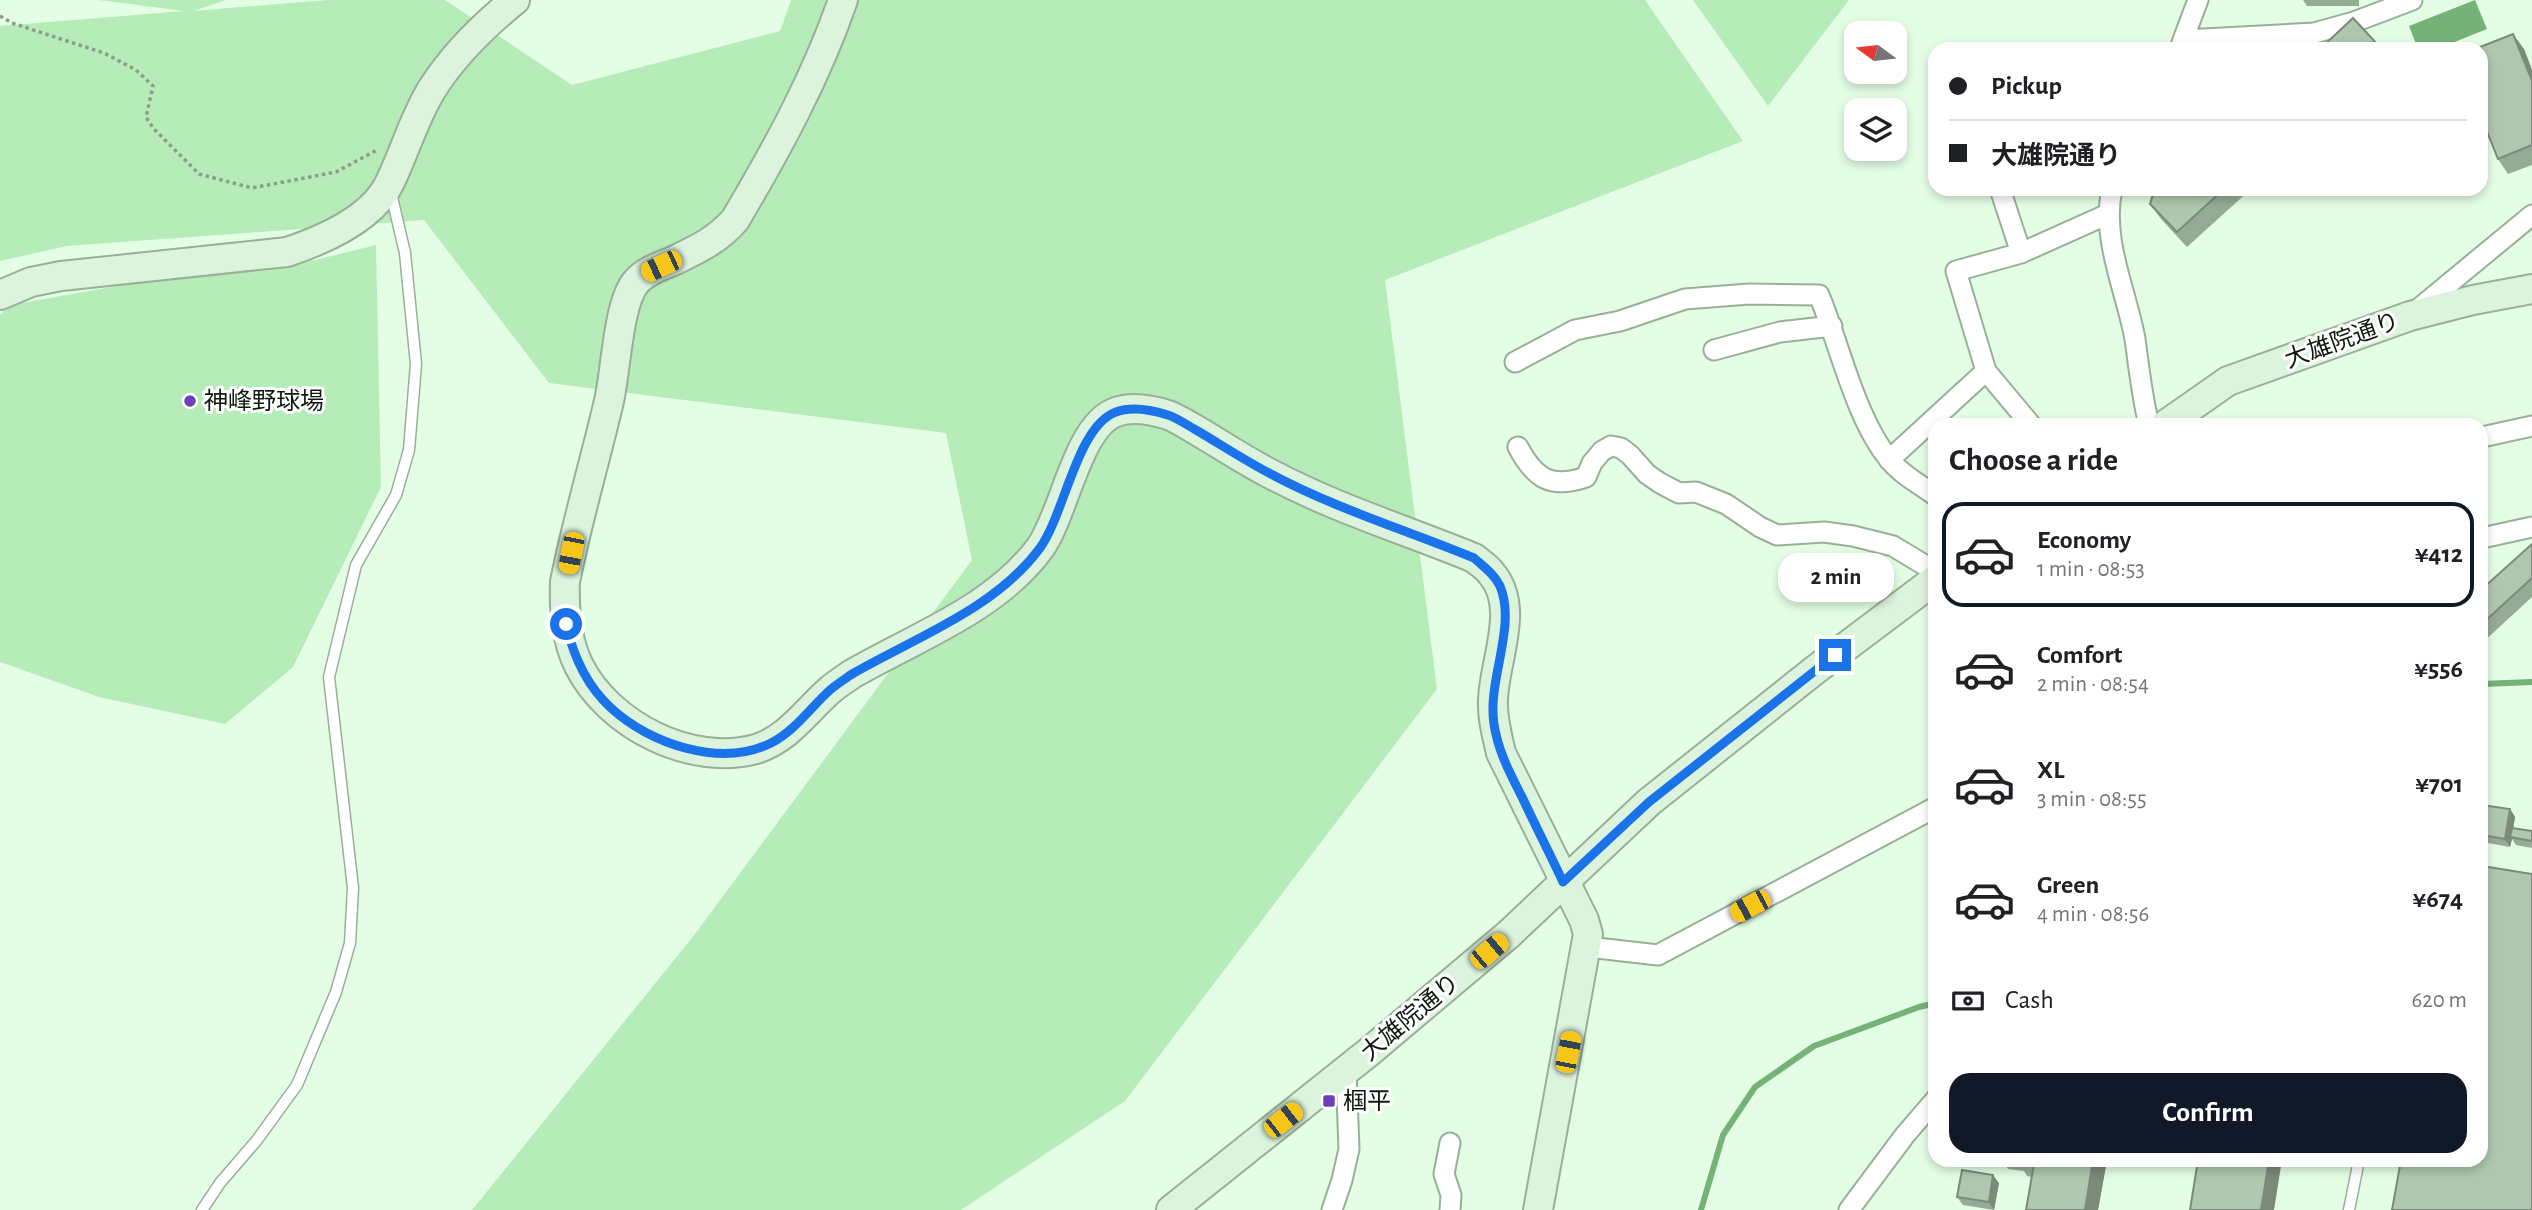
<!DOCTYPE html>
<html lang="en">
<head>
<meta charset="utf-8">
<style>
  body { margin:0; font-family:"Alegreya Sans","Noto Sans JP",sans-serif; background:#f6f6f6; color:#202124; height:100vh; display:flex; flex-direction:column; font-size:26px; white-space:nowrap }
  * { box-sizing:border-box; margin:0 }
  p { font-size:23px; color:#757577 }
  .icon { flex:none; width:38px; height:38px; fill:none; stroke:currentColor; stroke-width:2; stroke-linecap:round; stroke-linejoin:round }
  .map { position:relative; flex:1; overflow:hidden }
  .sheet { position:absolute; left:1928px; top:418px; width:560px; height:749px; display:flex; flex-direction:column; background:#fff; border-radius:21px; box-shadow:0 4px 10px #0003 }
  .sheet>* { flex:none }
  .hud { position:absolute; left:1928px; top:42px; width:560px; height:154px; border-radius:21px; box-shadow:0 4px 10px #0003; display:grid; align-content:center; height:154px; padding:0 21px; background:#fff }
  .needle { width:46px; rotate:285deg }
  .tools { position:absolute; left:1844px; top:21px; display:grid; gap:14px }
  .tools a { display:grid; place-items:center; width:63px; height:63px; border-radius:14px; background:#fff; box-shadow:0 4px 10px #0003; font-size:35px }
  .end { position:absolute; width:32px; height:32px; margin:-16px; border:9px solid #1a73e8; background:#fff; box-shadow:0 0 0 4px #fff }
  .from { border-radius:50% }
  .bubble { position:absolute; height:49px; border-radius:21px; background:#fff; box-shadow:0 4px 10px #0003; font-size:23px; font-weight:700; line-height:49px; text-align:center }
  .car { position:absolute; width:21px; height:42px; margin:-21px -10px; border-radius:9px; box-shadow:0 0 5px 2px #0007; background:linear-gradient(#f5c518 24%,#345 0 40%,#f5c518 0 76%,#345 0 86%,#f5c518 0) }
  .hud b { display:flex; align-items:center; gap:24px; height:66px; font-size:26px }
  .hud b+b { border-top:2px solid #e0e0e0 }
  .hud i { width:18px; height:18px; background:#202124 }
  ul { padding:0; list-style:none }
  li { display:flex; align-items:center; gap:21px; height:105px; margin:0 14px 10px; padding:0 7px; border:4px solid transparent; border-radius:21px }
  li div { flex:1 }
  li b { display:block; font-size:26px }
  li em { font-style:normal; font-weight:700 }
  li.current { border-color:#111827 }
  li>.icon { width:63px; height:63px; stroke-width:1.5 }
  h2 { padding:0 21px; font-size:32px; line-height:84px }
  .pay { display:flex; align-items:center; gap:18px; height:77px; padding:0 21px; font-size:26px }
  .pay p { margin-inline-start:auto }
  .button { display:flex; gap:14px; margin-top:auto; padding:14px 21px }
  .button a { flex:1; height:80px; border-radius:21px; background:#111827; color:#fff; font-size:28px; font-weight:700; line-height:80px; text-align:center }
  .map>svg:first-child { display:block }
</style>
</head>
<body>
<div class="map">
<svg width="2532" height="1210" viewBox="0 0 2532 1210">
  <rect width="100%" height="100%" fill="#e4fee5"/>
  <path fill="#b6ecb8" d="M99 0H226L193 11 328 0H445L572 85 780 31 791 0H1645L1743 141 1385 280 1437 689 1125 1101 961 1210H472L695 934 972 560 946 433 549 383 424 220 67 246 0 261V26L184 11Z
    M1693 0H1849L1768 106Z
    M376 245 381 487 293 667 225 724 99 697 0 662V315L10 305 123 285 295 265Z"/>
  <path fill="#75b278" d="M2475 0 2487 29 2437 49H2418L2409 26Z"/>
  <g fill="none" stroke-linecap="round" stroke-linejoin="round">
    <path stroke="#75b278" stroke-width="6" d="M2482 684 2532 682
      M1701 1210 1723 1135 1755 1087 1814 1046 1919 1007 1936 1003"/>
    <g stroke="#98b098" stroke-width="13">
      <path id="lane" d="M202 1210 220 1183 257 1140 297 1085 336 992 350 943 353 888 329 677 356 565 396 495 409 450 416 364 405 253 391 193
        M2349 1210 2359 1160"/>
    </g>
    <g stroke="#98b098" stroke-width="23">
      <path id="street" d="M2184 40 2314 33 2354 22 2412 0
        M2180 48 2198 0
        M2000 189 2021 253 1956 271 1986 371 2031 425
        M2112 189C2101 239 2126 290 2135 339 2139 368 2142 397 2149 425
        M2021 253 2108 214
        M2417 310 2532 215
        M1714 350 1780 332 1832 326
        M1515 362 1575 330 1620 321 1685 299 1749 294 1819 295C1839 343 1856 420 1889 459 1900 474 1921 485 1936 496
        M2482 437 2532 426
        M1518 447C1535 479 1551 489 1586 477L1592 463 1602 451 1611 446 1621 448 1630 455 1647 474 1660 483 1679 493 1696 492 1726 504 1760 527 1777 535 1824 532 1853 536 1893 546 1936 572
        M1889 460 1986 371
        M2482 538 2532 527
        M1588 947 1658 955 1936 807
        M1332 1210 1342 1180 1349 1149 1346 1071
        M1450 1210 1451 1195 1444 1174 1450 1143
        M1849 1210 1905 1135 1936 1099"/>
    </g>
    <g stroke="#98b098" stroke-width="32">
      <path id="secondary" d="M843 0C816 78 777 149 735 220 716 241 698 249 673 261 661 266 645 271 636 282 618 303 616 371 609 401 595 461 577 521 565 582 564 611 566 640 579 666 609 725 691 767 756 749 788 739 806 711 830 690 837 684 845 679 852 674 916 637 995 609 1040 548 1065 513 1077 426 1116 412 1132 406 1152 410 1168 415 1176 418 1184 423 1191 427 1217 442 1242 459 1269 473 1334 508 1406 530 1474 558 1480 563 1487 567 1491 573 1521 607 1494 660 1493 700 1492 718 1497 735 1501 753L1584 920 1588 934 1538 1210
        M0 295 31 282 61 276 287 252C323 240 373 219 390 182 405 151 414 118 432 89 454 54 483 26 515 0
        M2165 425 2228 381 2410 316 2473 300 2532 289
        M1171 1210 1369 1052 1509 934 1649 802 1815 670 1936 579"/>
    </g>
    <path stroke="#8b9e8c" stroke-width="3.5" stroke-dasharray="3.5 3.5" stroke-linecap="butt" d="M0 16 12 23 104 53 136 70 153 86 146 117 153 128 199 174 252 188 336 172 377 150"/>
    <use href="#lane" stroke="#fff" stroke-width="10"/>
    <use href="#street" stroke="#fff" stroke-width="19"/>
    <use href="#secondary" stroke="#dcf3dd" stroke-width="28"/>
  </g>
  <path fill="#96ab96" d="M2303 0H2359V6H2307Z
    M2524 49 2532 70V165L2508 174 2498 159Z
    M2150 189H2251L2187 247 2161 219 2150 204 2153 193Z
    M2532 544V597L2482 643V589Z
    M2482 805 2510 809 2515 817 2513 828 2532 831V848L2516 845 2512 839 2510 847 2482 842Z
    M2002 1160H2107L2098 1210H2026L2032 1177 2027 1176 2024 1171 2008 1169Z
    M1999 1183 1994 1210 1963 1205 1957 1197Z"/>
  <path fill="#7a8b7a" d="M2513 34 2524 49 2532 70V81Z
    M2510 809 2515 817 2512 837H2510L2512 839 2510 847 2505 839Z
    M2093 1160H2107L2098 1210H2085Z
    M2269 1160H2282L2274 1210H2261Z
    M1993 1175 1999 1183 1994 1210 1989 1202Z"/>
  <path fill="#aec7ae" stroke="#7a8b7a" stroke-width="2" d="M2353 18 2380 47 2377 49H2320Z
    M2513 34 2532 81V145L2498 159 2482 119V49H2475Z
    M2152 189H2224L2177 232 2150 204 2154 191Z
    M2532 544V578L2482 624V589Z
    M2482 805 2510 809 2505 839 2482 835Z
    M2512 828 2532 831V841L2510 837Z
    M2482 866 2532 874V1210H2392L2401 1160H2482Z
    M2016 1160H2093L2085 1210H2026L2034 1164Z
    M2198 1160H2269L2261 1210H2190Z
    M1962 1170 1993 1175 1989 1202 1957 1197Z"/>
  <g fill="none" stroke-linecap="round" stroke-linejoin="round">
    <path stroke="#1a73e8" stroke-width="9" d="M566 624C573 655 587 686 611 708 650 744 721 768 771 743 795 731 811 707 830 690 837 684 845 679 852 674 916 637 995 609 1040 548 1065 513 1077 426 1116 412 1132 406 1152 410 1168 415 1177 418 1187 425 1196 430 1220 444 1244 460 1269 473 1334 508 1406 530 1474 558 1484 567 1494 574 1500 586 1517 627 1487 680 1494 724 1498 752 1511 775 1523 799 1536 827 1550 854 1563 882L1649 802 1835 655"/>
  </g>
  <g fill="#6b40b8" stroke="#fff" stroke-width="2.5">
    <circle cx="190" cy="401" r="7"/>
    <rect x="1322" y="1094" width="14" height="14" rx="3.5"/>
  </g>
  <g text-anchor="middle" stroke-width="6" stroke-linejoin="round" paint-order="stroke">
    <g font-size="24" fill="#0f180f" stroke="#fff">
      <text transform="translate(2342 340) rotate(-20)" y="8">大雄院通り</text>
      <text transform="translate(1410 1017) rotate(-40)" y="8">大雄院通り</text>
    </g>
    <g font-size="24" fill="#0f180f" stroke="#fff" text-anchor="start">
      <text x="204" y="409">神峰野球場</text>
      <text x="1343" y="1109">椢平</text>
    </g>
  </g>
</svg>
<div class="tools">
<a><svg class="needle" viewBox="-14 -14 28 28"><path d="M0-13l5 13h-10z" fill="#e53935"/><path d="M0 13l5-13h-10z" fill="#757577"/></svg></a>
<a><svg class="icon" aria-label="layers" viewBox="0 0 24 24"><path d="M12 4l9 5-9 5-9-5zM3 14l9 5 9-5"/></svg></a>
</div>
<i class="end from" style="left:566px;top:624px"></i>
<i class="end" style="left:1835px;top:655px"></i>
<div class="bubble" style="left:1778px;top:553px;width:116px">2 min</div>
<i class="car" style="left:661px;top:266px;rotate:245deg"></i>
<i class="car" style="left:571px;top:553px;rotate:191deg"></i>
<i class="car" style="left:1750px;top:906px;rotate:242deg"></i>
<i class="car" style="left:1489px;top:951px;rotate:50deg"></i>
<i class="car" style="left:1568px;top:1052px;rotate:11deg"></i>
<i class="car" style="left:1283px;top:1120px;rotate:52deg"></i>
<div class="hud">
<b><i class="from"></i>Pickup</b>
<b><i></i>大雄院通り</b>
</div>
<section class="sheet">
<h2>Choose a ride</h2>
<ul>
<li class="current"><svg class="icon" aria-label="car" viewBox="0 0 24 24"><path d="M5 17H2v-5l4-1 3-4h7l3 4 3 1v5h-3M9 17h6M6 11h13"/><circle cx="7" cy="17" r="2"/><circle cx="17" cy="17" r="2"/></svg><div><b>Economy</b><p>1 min · 08:53</p></div><em>¥412</em></li>
<li><svg class="icon" aria-label="car" viewBox="0 0 24 24"><path d="M5 17H2v-5l4-1 3-4h7l3 4 3 1v5h-3M9 17h6M6 11h13"/><circle cx="7" cy="17" r="2"/><circle cx="17" cy="17" r="2"/></svg><div><b>Comfort</b><p>2 min · 08:54</p></div><em>¥556</em></li>
<li><svg class="icon" aria-label="car" viewBox="0 0 24 24"><path d="M5 17H2v-5l4-1 3-4h7l3 4 3 1v5h-3M9 17h6M6 11h13"/><circle cx="7" cy="17" r="2"/><circle cx="17" cy="17" r="2"/></svg><div><b>XL</b><p>3 min · 08:55</p></div><em>¥701</em></li>
<li><svg class="icon" aria-label="car" viewBox="0 0 24 24"><path d="M5 17H2v-5l4-1 3-4h7l3 4 3 1v5h-3M9 17h6M6 11h13"/><circle cx="7" cy="17" r="2"/><circle cx="17" cy="17" r="2"/></svg><div><b>Green</b><p>4 min · 08:56</p></div><em>¥674</em></li>
</ul>
<div class="pay"><svg class="icon" aria-label="cash" viewBox="0 0 24 24"><path d="M3 7h18v10H3z"/><circle cx="12" cy="12" r="2"/></svg>Cash<p>620 m</p></div>
<div class="button"><a>Confirm</a></div>
</section>
</div>
</body>
</html>
